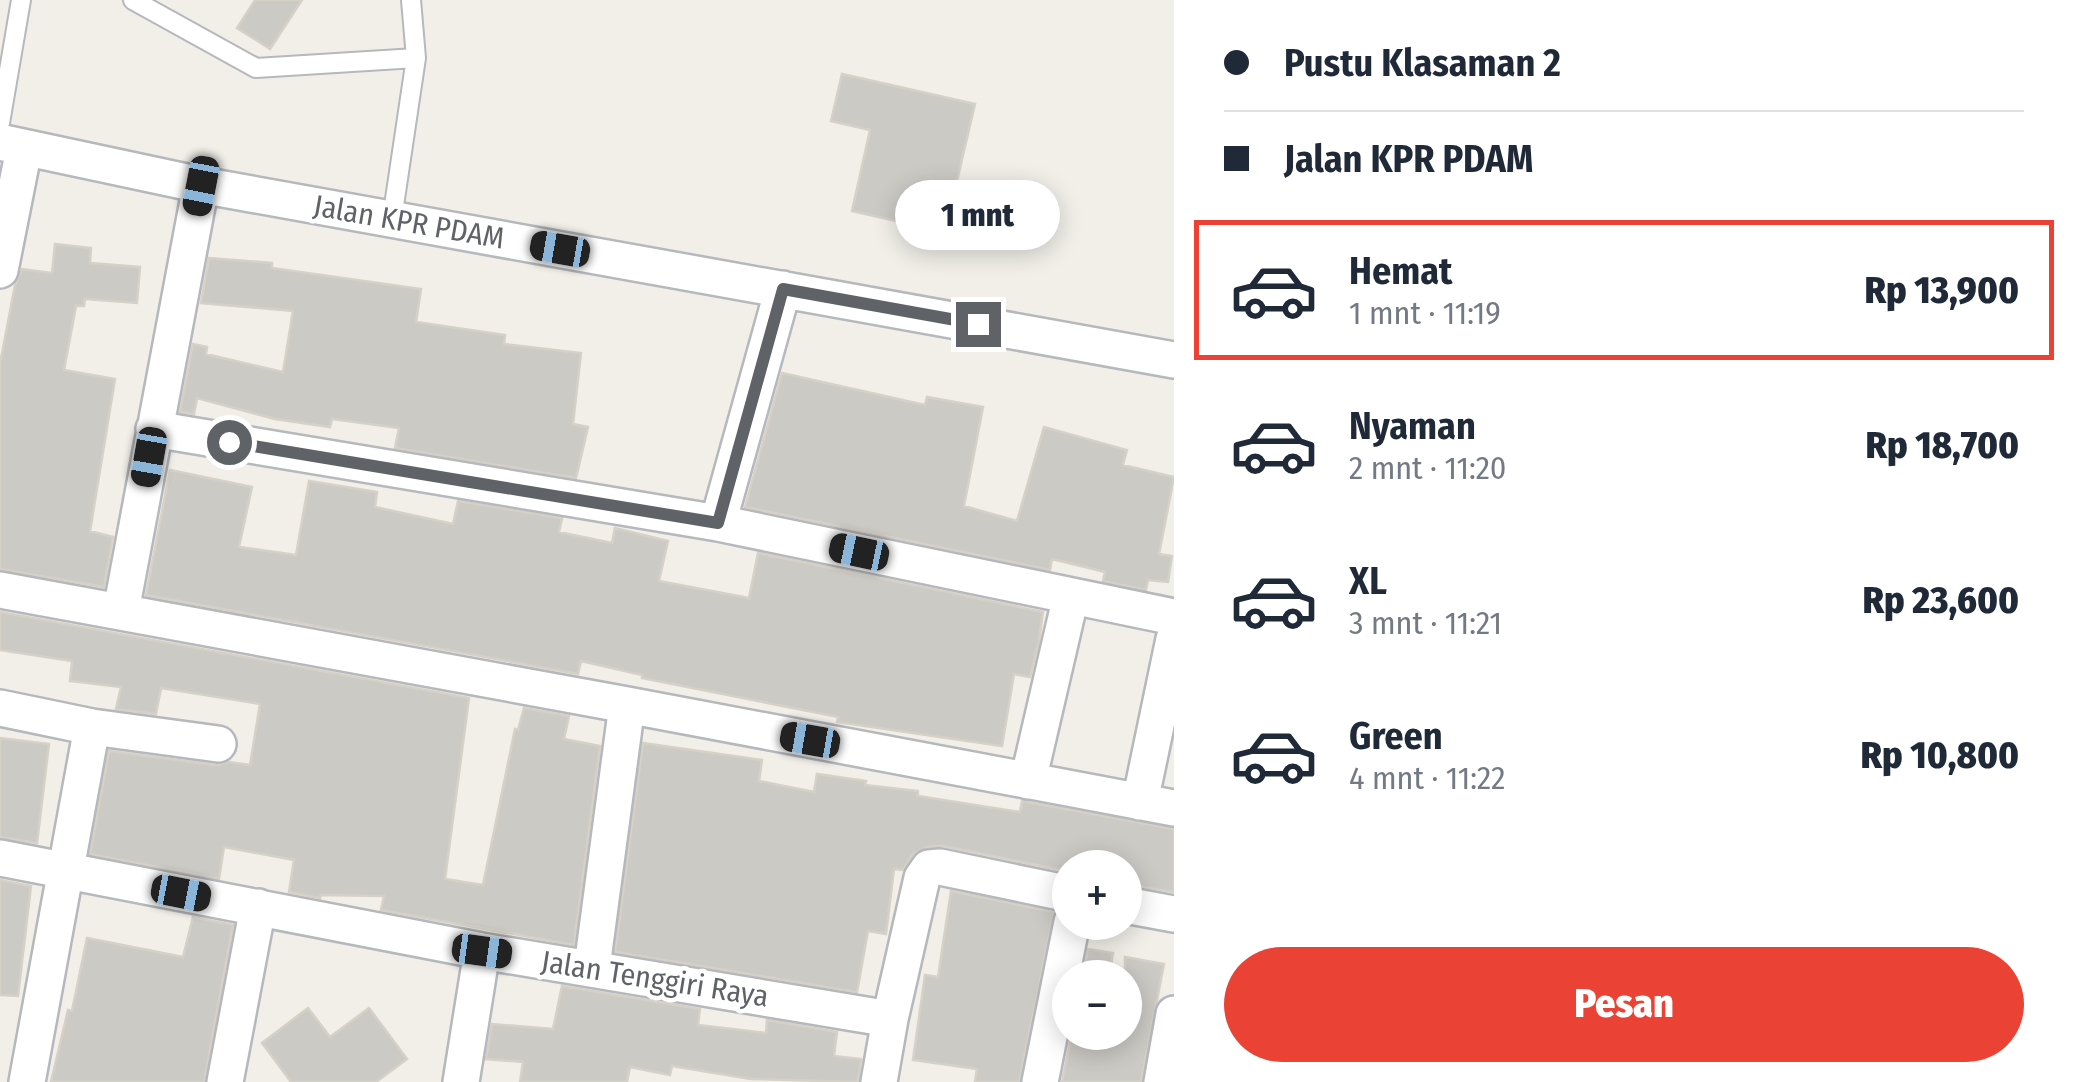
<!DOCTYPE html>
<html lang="id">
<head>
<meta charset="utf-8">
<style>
  body { margin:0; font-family:"Fira Sans Condensed",sans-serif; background:#f2f2f3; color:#1f2937; height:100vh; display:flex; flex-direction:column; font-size:38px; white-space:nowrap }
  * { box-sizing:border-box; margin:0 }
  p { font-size:32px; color:#747a83 }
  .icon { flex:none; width:55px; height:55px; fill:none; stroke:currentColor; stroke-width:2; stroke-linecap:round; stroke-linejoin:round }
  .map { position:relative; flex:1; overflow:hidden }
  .drawer { display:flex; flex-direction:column; background:#fff; width:900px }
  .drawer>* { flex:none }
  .hud { display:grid; align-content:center; height:220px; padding:0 50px; background:#fff }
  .buttons { position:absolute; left:1052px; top:850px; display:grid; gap:20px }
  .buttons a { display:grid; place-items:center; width:90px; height:90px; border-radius:50%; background:#fff; box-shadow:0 5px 25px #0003; font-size:50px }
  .end { position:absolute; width:45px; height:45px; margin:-22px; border:12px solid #5f6368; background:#fff; box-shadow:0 0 0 5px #fff }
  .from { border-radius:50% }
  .bubble { position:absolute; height:70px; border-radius:35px; background:#fff; box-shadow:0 5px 25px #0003; font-size:32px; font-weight:800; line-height:70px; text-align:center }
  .car { position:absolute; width:30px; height:60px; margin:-30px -15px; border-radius:12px; box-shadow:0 0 8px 2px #0007; background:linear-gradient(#222 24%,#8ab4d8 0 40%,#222 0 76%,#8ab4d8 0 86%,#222 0) }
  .hud b { display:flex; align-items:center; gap:35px; height:95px; font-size:38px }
  .hud b+b { border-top:2px solid #e0e1e3 }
  .hud i { width:25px; height:25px; background:#1f2937 }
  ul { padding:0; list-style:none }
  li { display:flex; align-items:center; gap:30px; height:140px; margin:0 20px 15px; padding:0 30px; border:5px solid transparent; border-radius:0px }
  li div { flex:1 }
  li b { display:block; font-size:38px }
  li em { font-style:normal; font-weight:800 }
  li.active { border-color:#ea4335 }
  li>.icon { width:90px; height:90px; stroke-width:1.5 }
  .action { display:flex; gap:20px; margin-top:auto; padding:20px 50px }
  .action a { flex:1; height:115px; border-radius:60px; background:#ea4335; color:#fff; font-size:40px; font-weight:800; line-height:115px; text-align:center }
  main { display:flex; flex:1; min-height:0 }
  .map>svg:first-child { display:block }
</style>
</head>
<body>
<main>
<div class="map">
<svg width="1174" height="1082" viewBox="0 0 1174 1082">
  <rect width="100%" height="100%" fill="#f1efe8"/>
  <path fill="#cccac5" stroke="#d6d1c6" stroke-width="2.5" d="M255 0H302L270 49 237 28Z
    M842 74 975 104 945 232 852 211 870 130 831 121Z
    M55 244 91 248 90 263 140 267 137 303 85 299 84 306H76L64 370 115 379 90 531 113 537 104 587 0 569V364L15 285 22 269 52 273Z
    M209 258 272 263V268L421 289 416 322 505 335 504 344 581 353 573 424 588 427 576 478 395 448 399 428 332 419 330 427 275 419 197 398 194 414 180 412 193 344 207 347 206 354 283 372 293 311 201 303Z
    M782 373 925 405 927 397 983 407 964 506 1017 521 1044 427 1127 450 1123 465 1174 477 1159 554 1172 556 1168 582 1148 580 1146 590 1103 581 1105 572 1052 559 1050 570 745 507Z
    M170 470 252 487 239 547 296 555 309 481 377 492 375 507 453 524 458 501 562 518 559 532 612 543 615 528 668 541 659 581 749 598 758 553 1043 612 1039 641 1030 677 1014 674 1002 746 837 722 838 717 642 678V675L581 661 578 674 146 595Z
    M0 612 469 698 445 879 483 885 515 729 518 730 524 708 569 716 564 739 600 746 574 945 381 910 384 896 321 895 320 898 289 892 294 860 224 847 219 879 90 854 109 751 215 765 229 762 250 765 260 704 161 688 156 714 116 709 121 687 70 681 72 661 0 650Z
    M0 738 49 744 37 843 0 837Z
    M643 743 762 760 759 781 814 792 817 774 866 781 865 785 918 791V796L1020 812 1022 801 1174 829V892L1125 884V868H1070V872L944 846 927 847 912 855 903 870 894 869 886 934 868 931 857 992 615 952Z
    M0 880 31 886 18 996 0 995Z
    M951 891 1054 912 1019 1082H975L977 1069 913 1060 925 975 938 977Z
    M193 917 233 925 204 1082H51L68 1010 72 1011 87 938 183 957Z
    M1088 949 1113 953 1109 978H1083Z
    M1125 957 1164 964 1141 1082H1062L1072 1032H1125Z
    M562 986 700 1009 698 1025 766 1033 767 1020 837 1032 834 1056 861 1059 858 1082 751 1079 672 1066 670 1075 630 1067 627 1082H520L523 1062 486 1059 492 1024 553 1029Z
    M308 1008 330 1037 369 1008 407 1059 376 1082H291L262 1043Z"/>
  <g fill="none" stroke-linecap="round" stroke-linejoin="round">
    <g stroke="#b5b8bc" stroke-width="22">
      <path id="service" d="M133 0 256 68 416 58
        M0 123 21 0
        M392 219 416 58 411 0"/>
    </g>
    <g stroke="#b5b8bc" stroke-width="40">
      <path id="minor" d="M0 142 201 185 1174 360
        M0 270 24 149
        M154 429 718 523 1174 617
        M718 523 783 289
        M0 590 627 705 592 967
        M121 611 201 185
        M627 705 1174 808
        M0 708 92 727 218 744
        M1028 781 1071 596
        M1140 802 1174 639
        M0 858 482 951 890 1019 922 878 929 868 940 867 1070 894
        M1125 905 1174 914
        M27 1082 92 727
        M225 1082 258 907
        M461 1082 482 951
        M879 1082 890 1019
        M1040 1082 1072 922
        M1162 1082 1174 1014"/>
    </g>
    <use href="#service" stroke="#fff" stroke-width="18"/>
    <use href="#minor" stroke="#fff" stroke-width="35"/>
  </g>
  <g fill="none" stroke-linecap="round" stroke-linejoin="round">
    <path stroke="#5f6368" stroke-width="12" d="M229 442 718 523 783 289 978 324"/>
  </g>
  <g text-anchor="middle" stroke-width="9" stroke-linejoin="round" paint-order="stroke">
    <g font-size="30" fill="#5f6368" stroke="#fff">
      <text transform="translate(409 222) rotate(10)" y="10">Jalan KPR PDAM</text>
      <text transform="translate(655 979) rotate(9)" y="10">Jalan Tenggiri Raya</text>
    </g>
  </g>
</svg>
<div class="buttons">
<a>+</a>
<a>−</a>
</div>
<i class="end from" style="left:229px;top:442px"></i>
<i class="end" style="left:978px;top:324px"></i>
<div class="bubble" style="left:895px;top:180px;width:165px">1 mnt</div>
<i class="car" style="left:201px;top:186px;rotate:191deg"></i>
<i class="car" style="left:560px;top:249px;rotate:280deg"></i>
<i class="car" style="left:149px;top:457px;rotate:190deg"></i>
<i class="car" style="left:859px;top:552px;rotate:282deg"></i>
<i class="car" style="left:810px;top:740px;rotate:280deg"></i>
<i class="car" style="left:181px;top:893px;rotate:101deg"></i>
<i class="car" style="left:482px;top:951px;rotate:98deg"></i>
</div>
<section class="drawer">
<div class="hud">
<b><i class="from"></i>Pustu Klasaman 2</b>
<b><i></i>Jalan KPR PDAM</b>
</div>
<ul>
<li class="active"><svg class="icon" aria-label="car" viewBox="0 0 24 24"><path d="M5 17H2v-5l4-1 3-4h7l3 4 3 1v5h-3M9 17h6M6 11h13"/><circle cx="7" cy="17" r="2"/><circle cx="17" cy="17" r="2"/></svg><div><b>Hemat</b><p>1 mnt · 11:19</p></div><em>Rp 13,900</em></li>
<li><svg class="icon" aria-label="car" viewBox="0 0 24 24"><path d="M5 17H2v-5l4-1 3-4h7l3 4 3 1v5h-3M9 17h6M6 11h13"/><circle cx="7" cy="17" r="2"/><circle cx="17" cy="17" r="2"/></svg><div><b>Nyaman</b><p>2 mnt · 11:20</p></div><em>Rp 18,700</em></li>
<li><svg class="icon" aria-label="car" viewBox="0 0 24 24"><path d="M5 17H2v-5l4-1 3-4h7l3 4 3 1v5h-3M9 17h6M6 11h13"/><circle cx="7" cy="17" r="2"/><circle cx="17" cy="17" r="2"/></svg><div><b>XL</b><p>3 mnt · 11:21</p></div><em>Rp 23,600</em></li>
<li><svg class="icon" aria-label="car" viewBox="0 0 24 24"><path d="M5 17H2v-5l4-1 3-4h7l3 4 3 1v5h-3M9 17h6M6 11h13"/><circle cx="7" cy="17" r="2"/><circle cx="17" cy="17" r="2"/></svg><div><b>Green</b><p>4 mnt · 11:22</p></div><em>Rp 10,800</em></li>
</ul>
<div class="action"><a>Pesan</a></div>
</section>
</main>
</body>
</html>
